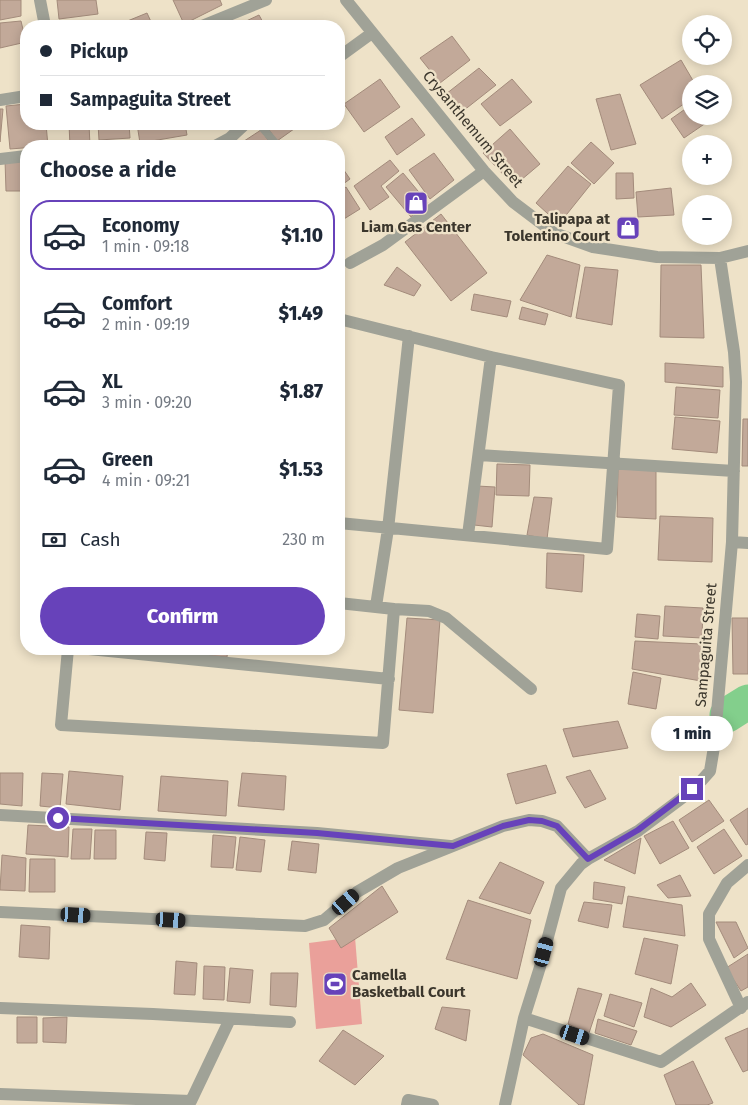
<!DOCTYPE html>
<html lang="en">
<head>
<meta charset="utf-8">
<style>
  body { margin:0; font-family:"Fira Sans",sans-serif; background:#f2f2f3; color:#1f2937; height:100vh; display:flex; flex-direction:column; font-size:19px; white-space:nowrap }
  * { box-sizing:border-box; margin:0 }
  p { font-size:16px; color:#747a83 }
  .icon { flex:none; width:28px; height:28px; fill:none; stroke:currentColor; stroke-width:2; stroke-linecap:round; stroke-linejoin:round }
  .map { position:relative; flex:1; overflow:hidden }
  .panel { position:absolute; left:20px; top:140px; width:325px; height:515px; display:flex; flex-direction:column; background:#fff; border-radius:20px; box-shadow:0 2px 12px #0003 }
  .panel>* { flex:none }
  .top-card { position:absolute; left:20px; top:20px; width:325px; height:110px; border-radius:20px; box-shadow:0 2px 12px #0003; display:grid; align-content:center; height:110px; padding:0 20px; background:#fff }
  .fabs { position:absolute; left:682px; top:15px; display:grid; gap:10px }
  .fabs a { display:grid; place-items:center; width:50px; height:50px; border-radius:50%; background:#fff; box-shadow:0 2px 12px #0003; font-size:25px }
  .end { position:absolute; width:22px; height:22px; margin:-11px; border:6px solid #6742ba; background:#fff; box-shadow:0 0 0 2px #fff }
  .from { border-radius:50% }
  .bubble { position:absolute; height:35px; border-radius:18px; background:#fff; box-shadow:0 2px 12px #0003; font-size:16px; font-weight:800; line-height:35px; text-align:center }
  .car { position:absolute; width:15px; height:30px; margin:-15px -8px; border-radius:6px; box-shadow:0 0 4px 1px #0007; background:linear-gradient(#222 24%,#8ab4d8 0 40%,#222 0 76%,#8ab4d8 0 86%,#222 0) }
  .top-card b { display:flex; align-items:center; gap:18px; height:48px; font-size:19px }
  .top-card b+b { border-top:1px solid #e0e1e3 }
  .top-card i { width:12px; height:12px; background:#1f2937 }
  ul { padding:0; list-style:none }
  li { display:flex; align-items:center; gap:15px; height:70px; margin:0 10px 8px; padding:0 10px; border:2px solid transparent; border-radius:20px }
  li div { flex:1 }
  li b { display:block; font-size:19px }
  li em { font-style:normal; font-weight:800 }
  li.on { border-color:#6742ba }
  li>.icon { width:45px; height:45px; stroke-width:1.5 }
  h2 { padding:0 20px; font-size:22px; line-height:60px }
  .pay { display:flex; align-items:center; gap:12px; height:55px; padding:0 20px; font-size:19px }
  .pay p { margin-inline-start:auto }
  .button { display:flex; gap:10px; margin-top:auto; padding:10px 20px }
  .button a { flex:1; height:58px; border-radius:30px; background:#6742ba; color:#fff; font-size:20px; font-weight:800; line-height:58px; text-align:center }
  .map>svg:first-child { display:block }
</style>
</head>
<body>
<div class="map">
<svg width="748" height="1105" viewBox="0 0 748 1105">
  <rect width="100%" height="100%" fill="#eee2c8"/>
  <path fill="#eaa09a" d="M355 937 362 1024 316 1029 309 943Z"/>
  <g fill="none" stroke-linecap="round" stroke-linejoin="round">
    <path stroke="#83cf8c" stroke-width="35" d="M727 715 748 702"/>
  </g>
  <path fill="#c2a999" stroke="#a38b7b" d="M0 0H21V16L0 20Z
    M57 0H96L98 14 59 19Z
    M173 0H220L222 5 184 24Z
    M147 13 153 26H127L125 22Z
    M259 15 265 26H243L242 23Z
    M231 20 234 26H220Z
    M21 21 26 42 0 48V23Z
    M452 36 470 60 440 83 420 58Z
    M681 60 695 84H691V99L662 119 640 85Z
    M479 68 496 85 463 111 446 94Z
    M380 79 400 107 364 132 344 104Z
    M512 79 532 102 500 126 481 104Z
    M620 94 636 144 611 150 596 99Z
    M26 104V124H46L48 146 10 149 6 106Z
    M691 105V116H716L684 138 671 119Z
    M0 109H3L0 142Z
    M412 118 425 135 397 155 385 137Z
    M69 124H89L90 146H70Z
    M98 124H129L130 138 99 140Z
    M137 124H185L187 135 140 143Z
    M265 124H301L277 141Z
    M510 129 540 164 514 186 483 153Z
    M261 130 272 146H239L238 145Z
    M591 142 614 163 594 184 571 163Z
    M434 153 454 180 430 199 409 170Z
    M5 160H26V191H6Z
    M390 160 399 171 381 186 389 197 370 210 354 186Z
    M339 163 350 179 339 187Z
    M568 166 591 184 559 224 536 203Z
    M403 173 428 203 411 217 386 187Z
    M616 173H633L634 198 616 199Z
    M346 187 360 209 339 222V192Z
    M671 188 674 215 638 217 636 192Z
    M441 214 487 273 451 301 405 242Z
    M547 255 580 265 571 317 520 300Z
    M661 265H701L704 338 660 337Z
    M397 267 421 285 414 296 384 285Z
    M585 267 618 270 612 325 576 318Z
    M474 294 511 301 507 317 471 310Z
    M522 307 548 314 545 325 519 319Z
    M665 363 723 367V387L665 382Z
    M676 387 720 390 718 418 674 415Z
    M675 417 720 421 717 453 672 449Z
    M743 419H748V466H742Z
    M497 464 530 465 529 496 496 495Z
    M618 468 656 470V519L617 517Z
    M477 486 495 487 492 527 474 525Z
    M534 497 552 498 547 539 527 535Z
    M660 516 713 518 712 562 658 560Z
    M547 553 584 555 582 592 546 588Z
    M665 606 703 608 702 638 663 636Z
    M637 614 660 616 658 639 635 637Z
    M407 618 440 620 433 713 399 710Z
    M732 618H748V674H733Z
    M635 641 702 644 701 681 632 669Z
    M155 649H228L227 657 155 651Z
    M633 672 661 678 656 709 628 704Z
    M618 721 628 748 573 757 563 729Z
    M546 765 556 793 516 804 507 774Z
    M590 770 606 799 585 808 566 777Z
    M69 771 123 776 120 810 66 804Z
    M0 773H23L22 806 0 804Z
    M42 773 63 774 60 808 40 806Z
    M242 773 286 776 284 810 238 806Z
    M161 776 228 781 226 816 158 811Z
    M709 800 724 821 692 842 679 820Z
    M748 808V844L746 845 730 820Z
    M673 821 689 848 660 864 644 836Z
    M28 825 69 827 68 857 26 854Z
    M73 829H92L90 859H71Z
    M724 829 742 856 714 874 697 847Z
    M95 830H116V859H94Z
    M146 832 167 833 165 861 144 859Z
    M213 835 236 837 233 868 211 867Z
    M240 837 265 840 261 872 236 870Z
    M641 838 635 874 604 860Z
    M292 841 319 844 316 873 288 870Z
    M2 855 26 858 25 891 0 890Z
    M30 859H55V892H29Z
    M500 862 544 882 530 914 479 898Z
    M680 875 691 896 668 898 657 885Z
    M594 882 625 887 622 904 593 899Z
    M382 886 398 912 341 948 329 928Z
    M628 896 682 905 685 936 623 927Z
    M468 900 531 920 517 979 446 959Z
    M584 902 612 905 608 928 578 921Z
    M716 922H736L748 948 734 958Z
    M21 925 50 927 49 959 19 957Z
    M644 938 678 945 671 984 635 974Z
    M748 954V987L741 991 726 968Z
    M176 961 197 963 195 995 174 994Z
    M204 966 225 967 224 1000 203 999Z
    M230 968 253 970 250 1003 227 1001Z
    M271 973H298L296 1007 270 1005Z
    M691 983 706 1005 671 1027 644 1017 651 988 672 997Z
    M578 988 602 994 589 1033 568 1024Z
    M610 994 642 1003 634 1027 604 1016Z
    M442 1007 470 1010 466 1041 435 1029Z
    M17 1017H37V1043H17Z
    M67 1017 66 1043 43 1042V1018Z
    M598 1019 637 1031 631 1045 595 1033Z
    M748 1028V1070L743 1072 725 1038Z
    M343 1030 384 1056 355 1085 319 1061Z
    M543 1034 593 1055 584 1105H579L523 1055 531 1038Z
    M693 1061 713 1103 707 1105H676L664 1075Z"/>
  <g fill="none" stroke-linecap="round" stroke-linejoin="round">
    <path stroke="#a0a297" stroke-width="8" d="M259 124 278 146"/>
    <path stroke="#a0a297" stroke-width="12" d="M40 0 45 26
      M346 0 484 171 513 202 554 233 593 247 657 257 720 258 748 251
      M202 26 266 0
      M339 57 372 33
      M0 100 26 96
      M215 146 230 138 245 124
      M0 159 26 156
      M350 263 383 245 484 171
      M339 319 491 357 619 385 607 549 339 523
      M479 455 734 471
      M468 535 491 357
      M732 542 748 543
      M376 606 388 529 409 336
      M394 609 429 611 446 618 531 689
      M68 649 61 725 383 743 394 609 339 603
      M89 649 389 679
      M0 815 317 833 450 846
      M0 912 305 926 324 920 357 892 398 868 503 826 529 820 542 821 557 826 588 859
      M0 1008 153 1014 290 1022
      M741 1008 709 939V914L727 883 748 865
      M524 1018 661 1062 748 1002
      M0 1094 191 1101 230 1019
      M407 1105 408 1100 433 1105
      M505 1105 524 1018 540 967 561 888 581 864 588 859 638 831 682 798 702 780 710 771 714 747 732 542 736 382 734 352 720 258"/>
  </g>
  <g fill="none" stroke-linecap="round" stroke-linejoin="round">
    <path stroke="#6742ba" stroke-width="6" d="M58 818 317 833 453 846 503 826 529 820 542 821 557 826 588 859 638 830 692 789"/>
  </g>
  <defs>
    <g id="shop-square" transform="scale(1.25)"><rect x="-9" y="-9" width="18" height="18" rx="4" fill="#6742ba" stroke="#eee2c8"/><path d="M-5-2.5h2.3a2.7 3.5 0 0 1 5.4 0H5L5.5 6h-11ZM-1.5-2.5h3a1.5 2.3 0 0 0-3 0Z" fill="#fff"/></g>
    <g id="stadium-square" transform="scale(1.25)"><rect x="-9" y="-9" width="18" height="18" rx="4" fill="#6742ba" stroke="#eee2c8"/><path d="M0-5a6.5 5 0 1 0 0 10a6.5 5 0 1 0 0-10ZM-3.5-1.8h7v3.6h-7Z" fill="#fff"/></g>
  </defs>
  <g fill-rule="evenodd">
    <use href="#shop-square" x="416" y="203"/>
    <use href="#shop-square" x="628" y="228"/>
    <use href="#stadium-square" x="335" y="984"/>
  </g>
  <g text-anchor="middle" stroke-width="4.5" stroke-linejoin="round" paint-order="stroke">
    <g font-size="15" fill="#3b362c" stroke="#eee2c8">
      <text transform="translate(473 129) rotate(50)" y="5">Crysanthemum Street</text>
      <text transform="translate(706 645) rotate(-85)" y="5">Sampaguita Street</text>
    </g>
    <g font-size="15" font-weight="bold" fill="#3b362c" stroke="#eee2c8" text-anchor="end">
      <text x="610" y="224">Talipapa at<tspan x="610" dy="17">Tolentino Court</tspan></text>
      <text x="416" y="232" text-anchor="middle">Liam Gas Center</text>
      <text x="352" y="980" text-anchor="start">Camella<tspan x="352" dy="17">Basketball Court</tspan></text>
    </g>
  </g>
</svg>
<div class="fabs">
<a><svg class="icon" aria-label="locate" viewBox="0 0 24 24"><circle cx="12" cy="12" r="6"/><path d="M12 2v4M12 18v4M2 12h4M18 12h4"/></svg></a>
<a><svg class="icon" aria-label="layers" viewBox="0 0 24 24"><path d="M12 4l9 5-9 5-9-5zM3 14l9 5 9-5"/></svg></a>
<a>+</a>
<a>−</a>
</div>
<i class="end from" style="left:58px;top:818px"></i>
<i class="end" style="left:692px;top:789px"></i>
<div class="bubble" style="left:651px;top:716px;width:82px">1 min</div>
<i class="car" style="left:346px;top:902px;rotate:49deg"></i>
<i class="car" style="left:76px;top:915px;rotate:93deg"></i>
<i class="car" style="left:171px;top:920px;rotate:93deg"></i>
<i class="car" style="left:544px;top:952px;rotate:15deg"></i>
<i class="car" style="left:575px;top:1035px;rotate:108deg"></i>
<div class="top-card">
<b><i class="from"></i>Pickup</b>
<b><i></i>Sampaguita Street</b>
</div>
<section class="panel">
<h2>Choose a ride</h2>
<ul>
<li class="on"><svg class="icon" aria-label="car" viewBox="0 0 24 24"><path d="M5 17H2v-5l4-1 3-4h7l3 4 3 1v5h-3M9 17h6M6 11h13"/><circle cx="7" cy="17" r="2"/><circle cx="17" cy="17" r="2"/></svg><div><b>Economy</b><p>1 min · 09:18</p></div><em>$1.10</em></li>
<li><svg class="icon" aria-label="car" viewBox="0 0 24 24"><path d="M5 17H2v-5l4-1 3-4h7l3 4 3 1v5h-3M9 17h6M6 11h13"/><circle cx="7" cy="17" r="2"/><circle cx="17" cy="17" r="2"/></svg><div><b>Comfort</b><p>2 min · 09:19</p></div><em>$1.49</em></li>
<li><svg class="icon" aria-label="car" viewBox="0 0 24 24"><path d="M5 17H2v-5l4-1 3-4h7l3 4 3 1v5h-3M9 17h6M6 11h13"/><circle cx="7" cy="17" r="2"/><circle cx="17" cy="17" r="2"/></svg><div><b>XL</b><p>3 min · 09:20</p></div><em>$1.87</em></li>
<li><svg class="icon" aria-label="car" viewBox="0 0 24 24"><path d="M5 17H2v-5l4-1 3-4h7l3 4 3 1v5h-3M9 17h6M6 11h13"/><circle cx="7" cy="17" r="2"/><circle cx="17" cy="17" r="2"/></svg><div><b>Green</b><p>4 min · 09:21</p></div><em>$1.53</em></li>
</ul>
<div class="pay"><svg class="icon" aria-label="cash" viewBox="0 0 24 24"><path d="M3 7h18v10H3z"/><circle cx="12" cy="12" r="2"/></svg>Cash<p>230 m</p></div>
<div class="button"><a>Confirm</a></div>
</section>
</div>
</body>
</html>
